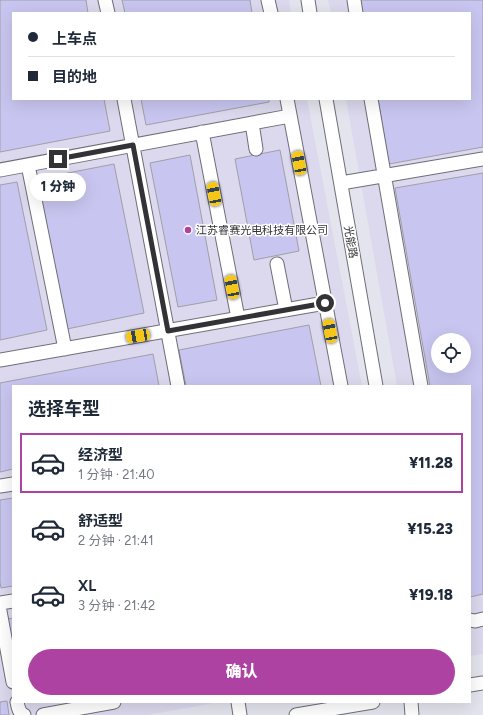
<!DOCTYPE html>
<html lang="zh">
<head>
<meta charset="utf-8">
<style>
  body { margin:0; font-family:Figtree,"Noto Sans SC",sans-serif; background:#f6f6f7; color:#1f2937; height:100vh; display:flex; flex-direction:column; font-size:15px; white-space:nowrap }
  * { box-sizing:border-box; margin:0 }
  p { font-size:13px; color:#747a83 }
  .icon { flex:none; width:22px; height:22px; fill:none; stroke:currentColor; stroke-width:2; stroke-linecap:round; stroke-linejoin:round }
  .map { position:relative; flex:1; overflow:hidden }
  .panel { position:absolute; left:12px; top:385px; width:459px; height:318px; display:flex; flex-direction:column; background:#fff; border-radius:0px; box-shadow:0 4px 16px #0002 }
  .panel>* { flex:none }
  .guide { position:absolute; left:12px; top:12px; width:459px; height:88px; border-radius:0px; box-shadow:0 4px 16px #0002; display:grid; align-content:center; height:88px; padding:0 16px; background:#fff }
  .buttons { position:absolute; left:431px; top:333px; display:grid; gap:8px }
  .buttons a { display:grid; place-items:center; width:40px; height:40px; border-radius:50%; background:#fff; box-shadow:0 4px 16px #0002; font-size:20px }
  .end { position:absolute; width:18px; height:18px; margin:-9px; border:5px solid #333337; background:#fff; box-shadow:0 0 0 2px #fff }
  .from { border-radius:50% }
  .bubble { position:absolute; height:28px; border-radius:14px; background:#fff; box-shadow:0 4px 16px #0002; font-size:13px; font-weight:800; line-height:28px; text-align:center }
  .car { position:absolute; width:12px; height:24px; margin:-12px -6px; border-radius:5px; box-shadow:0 0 3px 1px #0007; background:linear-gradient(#f5c518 24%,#345 0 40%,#f5c518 0 76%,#345 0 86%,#f5c518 0) }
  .guide b { display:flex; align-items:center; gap:14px; height:38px; font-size:15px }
  .guide b+b { border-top:1px solid #e0e1e3 }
  .guide i { width:10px; height:10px; background:#1f2937 }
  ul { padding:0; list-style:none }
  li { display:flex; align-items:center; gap:12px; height:60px; margin:0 8px 6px; padding:0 8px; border:2px solid transparent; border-radius:0px }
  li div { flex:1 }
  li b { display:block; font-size:15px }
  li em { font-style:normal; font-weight:800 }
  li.active { border-color:#ad42a2 }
  li>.icon { width:36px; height:36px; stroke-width:1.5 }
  h2 { padding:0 16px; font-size:18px; line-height:48px }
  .cta { display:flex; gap:8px; margin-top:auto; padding:8px 16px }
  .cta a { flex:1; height:46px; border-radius:24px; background:#ad42a2; color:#fff; font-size:16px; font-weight:800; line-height:46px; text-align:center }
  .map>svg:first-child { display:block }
</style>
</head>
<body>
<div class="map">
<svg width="483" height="715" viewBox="0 0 483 715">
  <rect width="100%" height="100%" fill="#e4e4ee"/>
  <path fill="#dcd8ed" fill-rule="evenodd" d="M0 0H289L291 13H13V99H307L362 386H13V702H220L148 715H0Z
    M328 0H483V654L470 656V386H397L346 99H470V13H331ZM438 340H464V366H438Z"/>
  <path fill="#c8c6f0" stroke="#9f9fa8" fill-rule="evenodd" d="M0 0H86L88 13H13V99H104L110 131 0 152Z
    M122 0H250L252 13H125Z
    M360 0H483V147L389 164 378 99H470V13H363Z
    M141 99H269V102L146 125Z
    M280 150 299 251 254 260 235 159Z
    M190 155 217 300 178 307 150 163Z
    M114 164 144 313 67 329 37 179Z
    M483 173V594L470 597V386H430L395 188ZM438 340H464V366H438Z
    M17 182 47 330 0 340V185Z
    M309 325 321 386H186L179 350Z
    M153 354 159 386H13V469L0 472V383Z
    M13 498V586L1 588 0 582V500Z
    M13 618V645L8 619Z
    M7 701 9 715H0V702Z"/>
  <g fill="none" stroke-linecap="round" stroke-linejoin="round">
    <g stroke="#6e6e77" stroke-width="15">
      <path id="minor" d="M105 0 108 13
        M268 0 271 13
        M308 0 310 13
        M354 0 356 13
        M124 99 178 386
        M287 99 341 386
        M326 99 376 386
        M371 99 421 386
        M252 123 256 149
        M202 132 238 318
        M28 165 65 349
        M0 170 290 116
        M341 183 483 159
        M277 264 286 310
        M0 360 325 303
        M0 486 13 484
        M0 603 13 601
        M0 611 13 682
        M470 620 475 621 483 619
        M470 685 483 683
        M17 702C18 707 19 713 24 715
        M238 702 240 715
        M411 702 412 715
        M43 715 114 702
        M296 715 373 702"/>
    </g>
    <use href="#minor" stroke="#fff" stroke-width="13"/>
  </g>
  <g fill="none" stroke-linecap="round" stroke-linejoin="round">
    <path stroke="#333337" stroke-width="5" d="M58 159 133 145 168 331 325 303"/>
  </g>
  <circle fill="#ad42a2" stroke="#fff" stroke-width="1.5" cx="188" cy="230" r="4"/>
  <g text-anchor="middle" stroke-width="3" stroke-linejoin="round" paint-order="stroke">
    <g font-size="11" fill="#333337" stroke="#fff" text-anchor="start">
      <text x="196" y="234">江苏睿赛光电科技有限公司</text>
    </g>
    <g font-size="11" fill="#333337" stroke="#fff">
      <text transform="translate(351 242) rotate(80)" y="4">光能路</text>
    </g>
  </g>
</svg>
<div class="buttons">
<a><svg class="icon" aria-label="locate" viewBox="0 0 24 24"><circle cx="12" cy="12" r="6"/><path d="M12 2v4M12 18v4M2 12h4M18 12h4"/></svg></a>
</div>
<i class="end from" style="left:325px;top:303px"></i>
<i class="end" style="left:58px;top:159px"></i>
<div class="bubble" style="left:30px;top:173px;width:56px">1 分钟</div>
<i class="car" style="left:299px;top:163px;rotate:349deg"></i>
<i class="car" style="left:214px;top:194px;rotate:349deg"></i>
<i class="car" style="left:232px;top:287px;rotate:349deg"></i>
<i class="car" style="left:330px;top:331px;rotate:349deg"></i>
<i class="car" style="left:138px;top:336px;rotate:260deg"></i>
<div class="guide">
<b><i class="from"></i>上车点</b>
<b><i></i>目的地</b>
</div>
<section class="panel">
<h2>选择车型</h2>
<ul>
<li class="active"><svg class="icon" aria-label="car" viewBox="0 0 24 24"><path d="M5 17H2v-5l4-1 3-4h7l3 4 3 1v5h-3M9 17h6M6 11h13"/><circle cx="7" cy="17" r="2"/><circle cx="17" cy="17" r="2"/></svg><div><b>经济型</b><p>1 分钟 · 21:40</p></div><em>¥11.28</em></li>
<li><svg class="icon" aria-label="car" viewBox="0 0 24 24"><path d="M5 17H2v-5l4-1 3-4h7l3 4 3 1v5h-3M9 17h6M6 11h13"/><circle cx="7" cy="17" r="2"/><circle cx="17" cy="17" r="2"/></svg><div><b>舒适型</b><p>2 分钟 · 21:41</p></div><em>¥15.23</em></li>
<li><svg class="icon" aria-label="car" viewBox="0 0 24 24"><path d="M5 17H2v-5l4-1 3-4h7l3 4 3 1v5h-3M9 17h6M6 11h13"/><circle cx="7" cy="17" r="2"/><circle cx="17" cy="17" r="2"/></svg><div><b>XL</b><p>3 分钟 · 21:42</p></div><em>¥19.18</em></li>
</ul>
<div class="cta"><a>确认</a></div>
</section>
</div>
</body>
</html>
